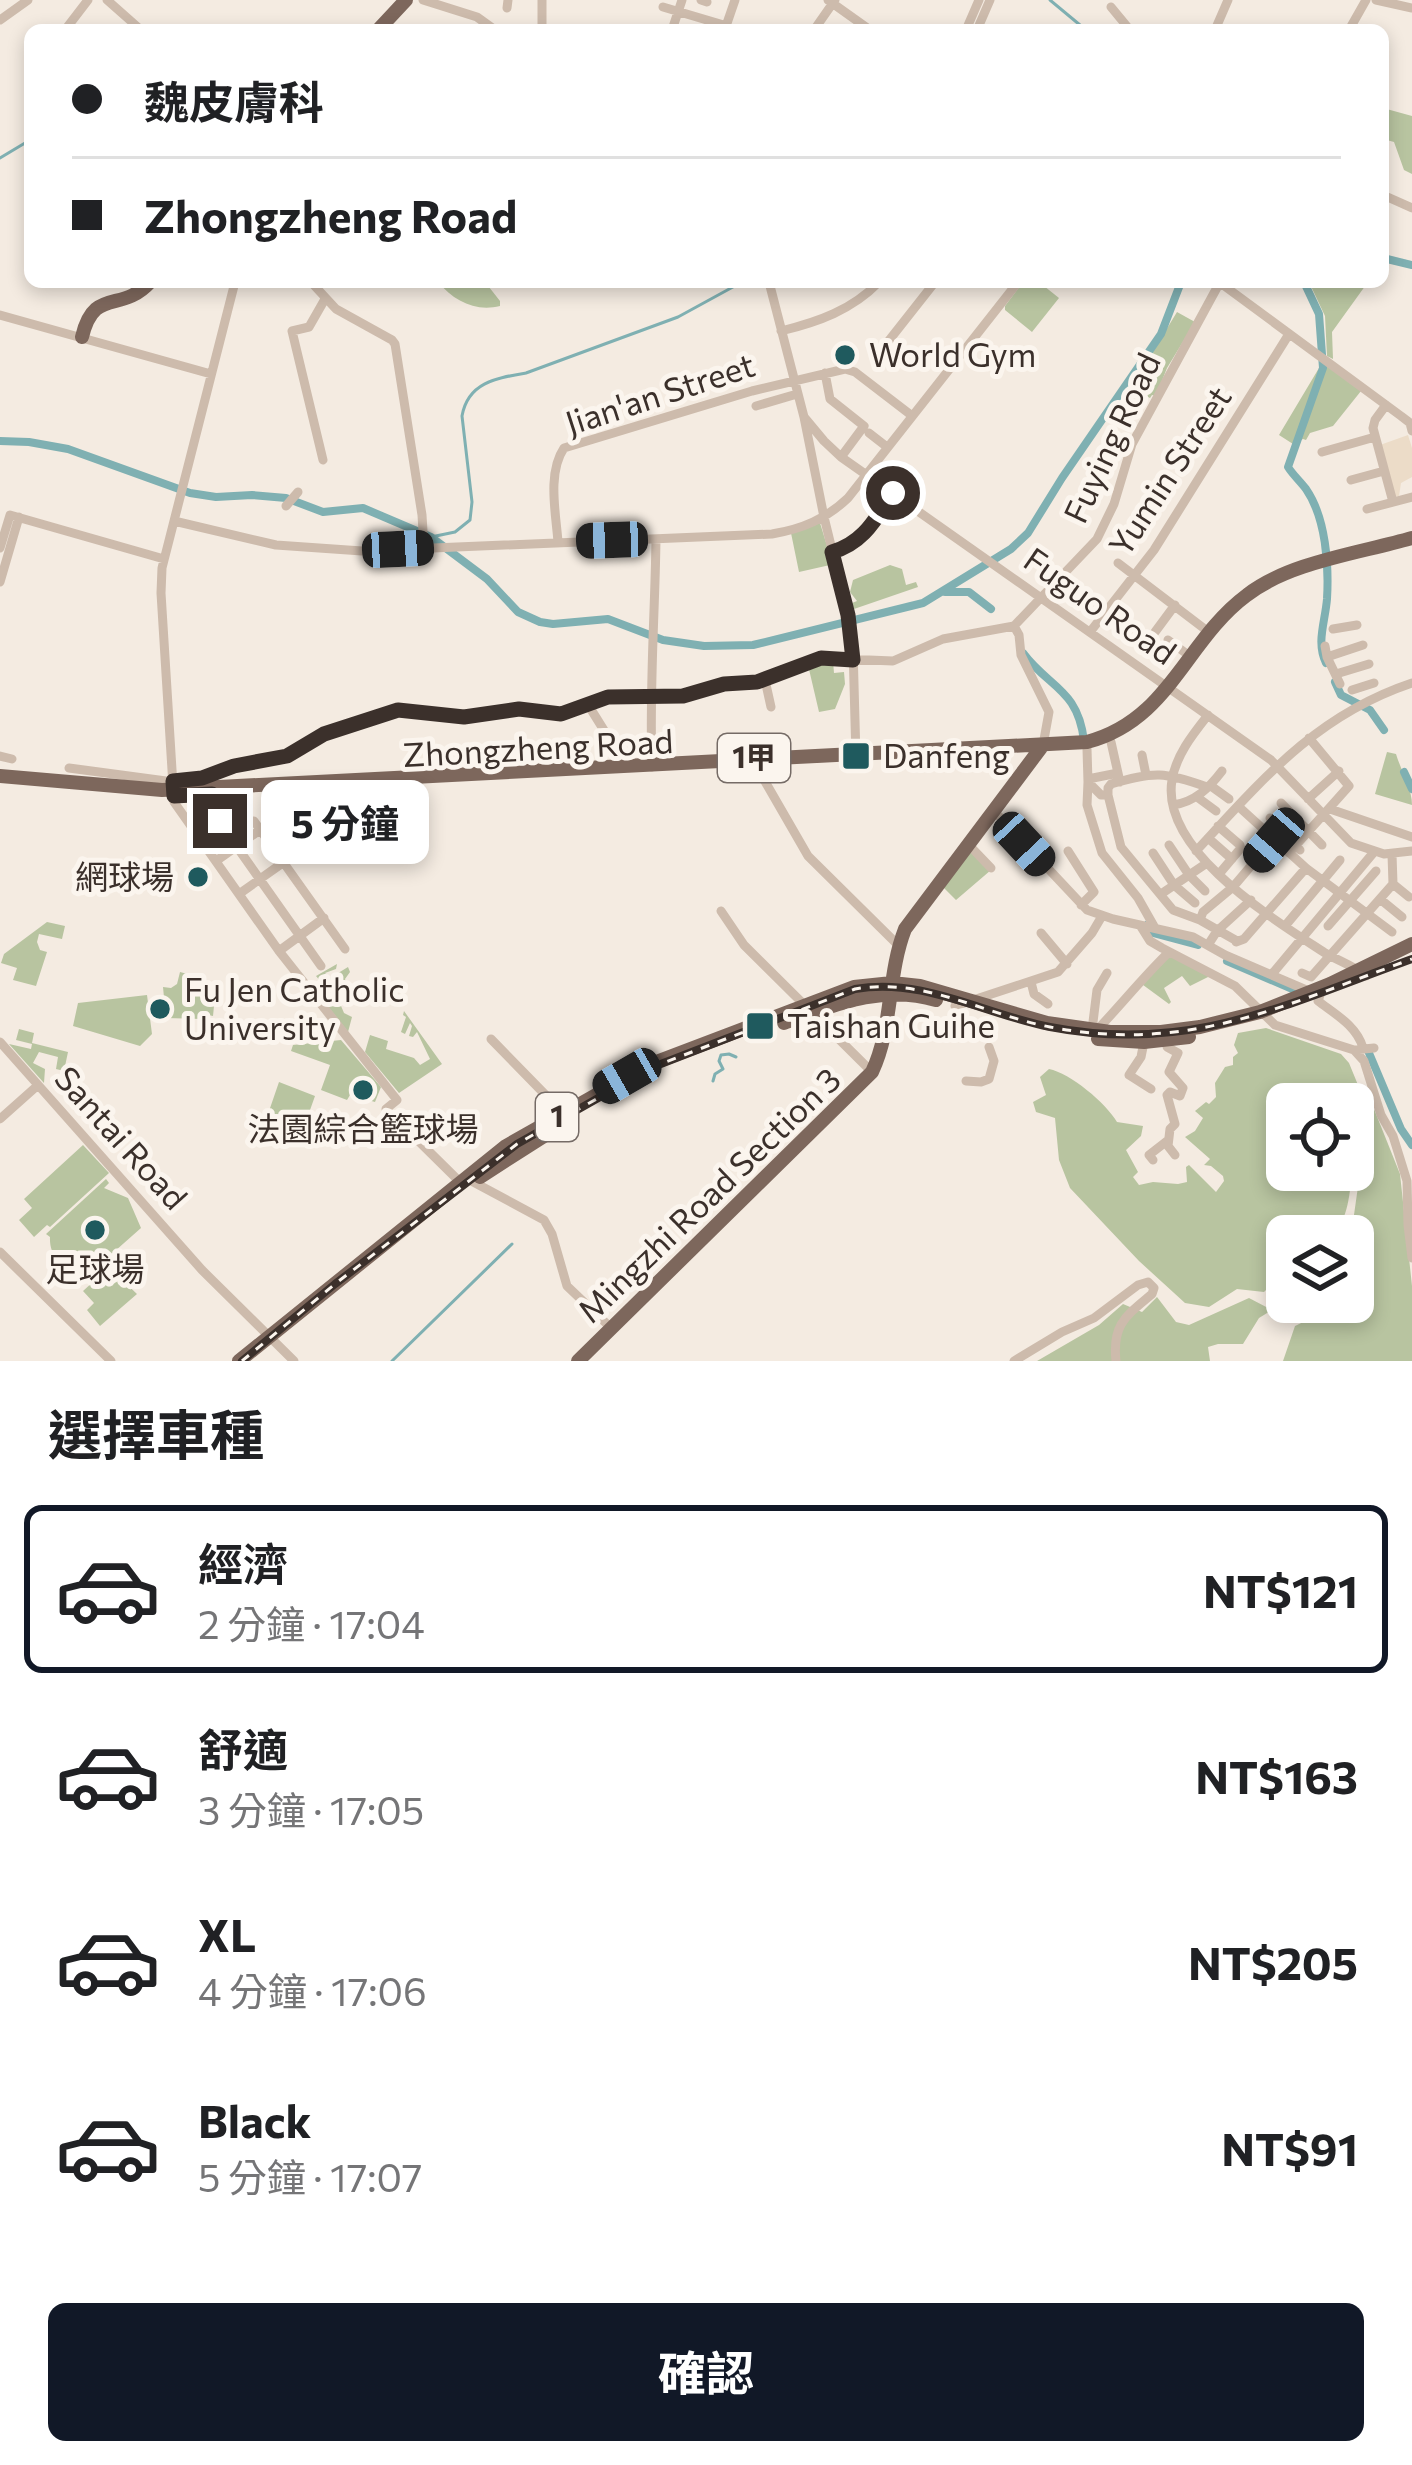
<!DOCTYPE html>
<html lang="zh-TW">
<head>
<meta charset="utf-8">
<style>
  body { margin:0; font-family:Commissioner,"Noto Sans TC",sans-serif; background:#f2f2f2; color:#202124; height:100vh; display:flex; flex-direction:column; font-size:45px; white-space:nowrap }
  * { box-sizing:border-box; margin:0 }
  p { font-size:39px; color:#757577 }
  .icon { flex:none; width:66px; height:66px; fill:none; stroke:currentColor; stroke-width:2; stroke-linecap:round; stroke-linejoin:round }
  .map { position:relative; height:1361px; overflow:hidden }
  .panel { display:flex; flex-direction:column; background:#fff; flex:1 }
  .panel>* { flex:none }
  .hud { position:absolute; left:24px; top:24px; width:1365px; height:264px; border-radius:18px; box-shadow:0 6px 18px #0003; display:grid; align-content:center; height:264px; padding:0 48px; background:#fff }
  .controls { position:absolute; left:1266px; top:1083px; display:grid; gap:24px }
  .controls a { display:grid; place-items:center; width:108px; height:108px; border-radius:18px; background:#fff; box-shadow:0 6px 18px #0003; font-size:60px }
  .end { position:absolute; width:54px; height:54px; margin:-27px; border:15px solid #3b302b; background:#fff; box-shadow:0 0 0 6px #fff }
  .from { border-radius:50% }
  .bubble { position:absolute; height:84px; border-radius:18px; background:#fff; box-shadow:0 6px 18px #0003; font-size:39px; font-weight:700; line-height:84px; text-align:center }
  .car { position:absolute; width:36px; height:72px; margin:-36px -18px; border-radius:15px; box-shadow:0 0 9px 3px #0007; background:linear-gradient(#222 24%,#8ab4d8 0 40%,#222 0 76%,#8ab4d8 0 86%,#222 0) }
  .hud b { display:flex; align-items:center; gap:42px; height:114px; font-size:45px }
  .hud b+b { border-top:3px solid #e0e0e0 }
  .hud i { width:30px; height:30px; background:#202124 }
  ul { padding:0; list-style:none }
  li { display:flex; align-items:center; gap:36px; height:168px; margin:0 24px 18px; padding:0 24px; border:6px solid transparent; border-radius:18px }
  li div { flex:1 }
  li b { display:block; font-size:45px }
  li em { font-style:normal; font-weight:700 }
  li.selected { border-color:#111827 }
  li>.icon { width:108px; height:108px; stroke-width:1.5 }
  h2 { padding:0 48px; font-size:54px; line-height:144px }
  .action { display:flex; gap:24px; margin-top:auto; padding:24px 48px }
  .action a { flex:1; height:138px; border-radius:18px; background:#111827; color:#fff; font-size:48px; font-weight:700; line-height:138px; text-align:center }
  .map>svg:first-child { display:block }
</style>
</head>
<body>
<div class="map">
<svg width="1412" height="1361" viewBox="0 0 1412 1361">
  <rect width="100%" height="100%" fill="#f4ebe1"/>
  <path fill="#b8c4a0" d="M1383 108 1412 116V174L1404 170 1394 142 1383 139Z
    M438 282H489V287L500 301V306C475 312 454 301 438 282Z
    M1023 282H1039L1059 298 1032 332 1005 310V306Z
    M1309 282H1368L1332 332 1333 359 1327 356 1325 316Z
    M1177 312 1195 322 1167 368 1156 396 1152 395 1150 398 1133 389 1132 386Z
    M1325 364 1361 391 1333 426 1310 433 1306 440 1303 439 1293 444 1279 435 1319 368 1314 388 1318 389Z
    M820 523 832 562 830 565 799 572 791 533Z
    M890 565 902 569 906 585 916 582 918 587 854 609 852 603 857 601 850 592 853 580Z
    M822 660 833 661 834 673 844 672 845 684 835 709 819 712 808 665Z
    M1387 752 1396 754C1401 771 1412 788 1412 805L1375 794Z
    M969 850 991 870 956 900 943 887Z
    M47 922 65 926 62 939 39 934 37 942 40 950 47 952 36 986 13 980 17 968 1 963 4 954Z
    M1169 954 1210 976 1190 986 1182 976 1164 988 1171 1002 1169 1004 1139 982Z
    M337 964 336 969 325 973 330 978 348 967 350 972 345 979 347 985 344 994H336L344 1013 352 1017 348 1032 319 995 326 988 316 976Z
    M180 972 206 979 201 1002 214 1006 213 1016 203 1014 202 1019 166 1018 163 987 171 988 177 984Z
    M147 995 152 1034 140 1046 73 1026 78 1003Z
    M404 1011 442 1064 399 1093 365 1052 370 1035 388 1041 386 1049 414 1058 420 1065 430 1059 417 1032 413 1037 409 1036 412 1026 410 1023 405 1034 401 1032 406 1017 403 1015Z
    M1266 1028 1341 1054 1349 1063 1358 1085 1355 1111 1361 1127 1353 1169V1104H1287V1170H1353C1349 1194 1349 1217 1333 1236H1287V1269L1264 1292 1237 1289 1209 1307 1185 1303 1139 1261 1070 1188 1059 1160 1055 1118 1036 1112 1033 1102 1046 1095 1040 1077 1049 1069C1070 1073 1106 1103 1117 1122L1143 1126 1141 1136 1126 1150 1138 1172 1133 1177 1139 1185 1153 1182 1178 1184 1187 1182 1186 1167 1189 1165 1216 1192 1224 1181 1223 1176 1211 1166 1204 1165 1210 1159 1185 1137 1195 1131 1203 1118 1195 1111 1206 1102 1209 1104 1216 1097 1215 1083 1225 1067 1233 1065V1057L1238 1053 1234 1045 1238 1033Z
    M19 1029 34 1033 32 1043 68 1052 64 1071 56 1069 58 1057 39 1052 33 1063 45 1069 44 1083 9 1044 31 1049 32 1044 16 1040Z
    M341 1040 381 1087 375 1102 350 1095 347 1100 321 1090 330 1065 291 1051 293 1045Z
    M279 1082 315 1096 304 1127 268 1114Z
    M1366 1089 1400 1174 1412 1286V1361H1283L1295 1326 1326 1311 1332 1302H1353L1351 1236 1366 1130 1361 1108Z
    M83 1145 109 1173 50 1227 47 1225 34 1237 19 1220 32 1208 24 1199Z
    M106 1179 109 1183 104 1188 128 1198 141 1228 80 1282 77 1278 81 1274C63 1269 49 1257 50 1237L46 1234Z
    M116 1274 137 1294 100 1326 87 1310 94 1303 83 1291 94 1281 101 1288Z
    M1157 1297 1176 1322 1189 1325 1249 1298 1270 1309 1280 1305 1259 1318 1243 1344H1218L1208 1347 1210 1361H1037L1099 1325 1123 1304 1142 1312Z"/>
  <path fill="#ecdcc8" d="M1408 435 1412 448V477L1401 483 1399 496 1395 497 1380 445Z"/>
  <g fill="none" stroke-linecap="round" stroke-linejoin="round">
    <path stroke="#7fb0b2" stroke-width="3" d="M1050 0 1086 30
      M0 158 30 140
      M431 537 455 532 470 520 472 502 462 416C468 382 497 378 526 373L678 317 742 282
      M713 1081 715 1074 723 1069 719 1061 721 1055 729 1054 736 1057
      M392 1361 512 1244"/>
    <path stroke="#7fb0b2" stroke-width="8" d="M1383 258 1412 265
      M1304 282 1319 314 1323 368 1288 467C1293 475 1300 481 1306 489 1326 518 1329 565 1327 599 1325 623 1316 642 1326 663
      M0 441 29 442 68 449 190 493 216 497 252 495 286 498 323 512 363 508 431 537 487 579 518 612 540 622 553 624 608 619 663 640 704 646 753 645 923 603 1011 549 1028 533 1062 478 1161 334 1181 282
      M945 592H969L991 609
      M1023 653C1049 688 1078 689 1084 741
      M1335 682 1341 695 1370 710 1384 730
      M1404 772 1412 789
      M1148 924 1153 933 1198 945
      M1227 961 1297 991
      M1369 1053 1401 1129 1412 1145"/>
    <path stroke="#cdbbac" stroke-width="9" d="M107 0 141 30
      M423 0 477 17 495 30
      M542 0V30
      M701 0 707 2
      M828 0 870 30
      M1376 0 1412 8
      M663 7 727 26
      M1111 7 1130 30
      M507 8 508 0
      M0 20 28 0
      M725 29 735 0
      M65 30 88 0
      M672 30 682 0
      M814 30 835 0
      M966 30 979 0
      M977 30 990 0
      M1215 30 1228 0
      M1349 30 1366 0
      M1383 195 1412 208
      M235 282 162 568 161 593 174 802 279 951 397 1100 386 1109 460 1182
      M311 282 336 309 392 340 395 344 422 515 424 548
      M769 282 804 417 824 517 848 615 853 647 856 758
      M1219 282 1401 416 1410 423 1412 431
      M0 315 211 374
      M781 331C818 322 852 310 879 282
      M883 348 935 282
      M825 373 830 399 864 426 841 457
      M1386 405 1375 420 1373 428 1393 502
      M756 406 797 394
      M804 417 824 441 841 457 1271 760 1351 843 1384 854 1412 851
      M869 433 887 447
      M1322 452 1375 437
      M323 460 292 331 309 327 325 299
      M1351 480 1384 471
      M286 506 298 492
      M1367 509 1412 497
      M174 521 276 545 362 551 772 534C802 529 826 519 848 498L1018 282
      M558 542C556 514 547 473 564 448L752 391 845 369 855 372 911 415
      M0 548 10 515 164 559
      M832 552 856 543 893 493
      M1118 563 1210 633
      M0 582 19 517
      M1014 626 1019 635 1021 655 1049 712 1043 745
      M1333 629 1357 625
      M1090 632 1154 550 1289 334
      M1155 632 1175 605
      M1168 640 1191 657
      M1325 646 1327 657 1340 684
      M1327 657 1363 645
      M1336 674 1369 664
      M765 680 771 707
      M1352 690 1374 683
      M587 703 625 764
      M1208 715C1193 734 1176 755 1172 780 1160 851 1275 920 1325 953 1339 961 1354 966 1366 976
      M1111 742 1120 782
      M1087 749 1088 782 1101 795H1108L1121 847 1173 910 1200 920 1237 941
      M1142 755 1146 775
      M0 756 12 759
      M755 764 808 856 899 946
      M652 767C649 691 655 615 656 539
      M69 768 166 781 202 778 234 766 287 756 324 734 398 710 464 717H480L519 709 561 714 608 697H669L696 693 724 684 757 682 821 658 893 661 943 639 1014 626 1097 539 1114 504 1132 444 1220 282
      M1088 779 1118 773
      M1088 782 1087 805 1102 853 1138 898 1155 928
      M1211 786 1229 799
      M212 794 213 813 321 966
      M1108 795V788L1111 784C1154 771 1165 772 1207 787
      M1197 797 1216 811
      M1308 799 1339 771
      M1281 803 1322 845
      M1173 805C1195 802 1209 788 1222 771
      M1238 806 1306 868 1392 932
      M1330 809 1412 837
      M994 811 1087 910 1113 919 1193 937 1225 955 1311 992
      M1270 818 1300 850
      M219 821H254L345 949
      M1218 826 1240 845
      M1208 838 1232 859
      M968 844 991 868
      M1169 845 1189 875 1205 891
      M1068 851 1094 892 1081 905
      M1196 851C1262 780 1316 715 1412 683
      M1153 853 1174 885 1195 903
      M1289 853 1349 786 1309 738
      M216 861 260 830
      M1219 874 1241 848
      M1393 884 1409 897
      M239 894 284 862
      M1161 894 1207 863
      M1380 899 1402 917
      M721 911 744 945 872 1072
      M1200 920 1203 912 1233 887 1273 840
      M1140 925 1150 941 1162 948 1235 986 1275 1025 1354 1050 1374 1048
      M1285 926 1340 860
      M1328 926 1376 871
      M1041 933 1067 964
      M1236 942 1244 939 1306 868
      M1208 945 1217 931 1251 900
      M279 951 324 918
      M1302 973 1311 977 1393 884 1392 854
      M1272 974 1374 852
      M1031 982 1034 994 1048 1004
      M1320 995 1318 1001C1335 1014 1357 1026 1363 1048
      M955 1006 1058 972 1092 933 1102 916
      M1092 1030 1097 990 1107 973
      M1096 1031C1121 1005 1143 977 1169 952
      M491 1039 570 1120
      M1167 1041V1047L1178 1053 1169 1072 1183 1088 1180 1096 1170 1092 1167 1095 1175 1124 1170 1129 1168 1146 1175 1155
      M0 1042 202 1270 294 1361
      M1144 1042 1141 1057 1129 1075 1151 1089
      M1354 1050 1364 1061 1381 1115 1393 1136 1407 1181 1408 1225 1412 1258
      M966 1081 981 1082 989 1079 994 1061 989 1047
      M0 1119 37 1086
      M1153 1160 1149 1155 1167 1141
      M464 1177 544 1220 552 1234 567 1286 610 1327
      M0 1252 111 1361
      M1014 1361 1062 1332 1094 1318 1138 1285 1148 1282 1154 1288 1152 1294C1126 1316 1112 1324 1116 1361"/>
    <path stroke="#7d675c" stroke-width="14" d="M378 30 406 0
      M82 337C94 286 121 314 150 282
      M0 776 162 790 1087 742C1170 720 1185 641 1247 595 1289 562 1361 553 1412 538
      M784 1023C834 1005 882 984 936 1000
      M1098 1039 1144 1042 1189 1037
      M480 1177 547 1134
      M239 1361 506 1146 651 1064 854 987 892 983 920 986 1047 1023 1110 1032H1161L1200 1027 1260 1012 1330 984 1412 944
      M578 1361 872 1072C893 1028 887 975 905 929L1043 745"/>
    <g stroke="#3b302b" stroke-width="8">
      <path id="rail" d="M242 1361 335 1284 517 1144 653 1067 855 989C924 977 983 1014 1050 1027 1190 1054 1284 1005 1412 959"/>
    </g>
    <use href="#rail" stroke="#fbf5ee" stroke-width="3" stroke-dasharray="9" stroke-linecap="butt"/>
  </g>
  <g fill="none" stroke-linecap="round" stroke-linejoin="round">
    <path stroke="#3b302b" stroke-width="15" d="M220 821 214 813 212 794 174 796 173 781 202 778 234 766 287 756 324 734 398 710 464 717 519 709 561 714 608 697 683 696 724 684 757 682 821 658 853 660 848 615 832 552C864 543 876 518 893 493"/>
  </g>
  <g fill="#1f5a5e" stroke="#fbf5ee" stroke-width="4.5">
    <circle cx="845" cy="355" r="12"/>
    <rect x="841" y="741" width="30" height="30" rx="6"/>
    <circle cx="198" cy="877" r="12"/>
    <circle cx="160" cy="1009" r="12"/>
    <rect x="745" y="1011" width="30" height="30" rx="6"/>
    <circle cx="363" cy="1090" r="12"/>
    <circle cx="95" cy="1230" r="12"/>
  </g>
  <g text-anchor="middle" stroke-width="10" stroke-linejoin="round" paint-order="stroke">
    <g fill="#fbf5ee" stroke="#756b66" stroke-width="3">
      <rect x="718" y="734" width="72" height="48" rx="9"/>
      <rect x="536" y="1093" width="42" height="48" rx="9"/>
    </g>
    <g font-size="30" font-weight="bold" fill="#3b302b">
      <text x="754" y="768">1甲</text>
      <text x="557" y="1127">1</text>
    </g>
    <g font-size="33" fill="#3b302b" stroke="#fbf5ee" text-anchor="start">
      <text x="869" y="367">World Gym</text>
      <text x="883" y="768">Danfeng</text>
      <text x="174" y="889" text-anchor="end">網球場</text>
      <text x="184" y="1002">Fu Jen Catholic<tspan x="184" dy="38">University</tspan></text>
      <text x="787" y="1038">Taishan Guihe</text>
      <text x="363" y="1141" text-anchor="middle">法園綜合籃球場</text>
      <text x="95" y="1281" text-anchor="middle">足球場</text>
    </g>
    <g font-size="33" fill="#3b302b" stroke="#fbf5ee">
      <text transform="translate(660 394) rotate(-18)" y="12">Jian'an Street</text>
      <text transform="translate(1112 438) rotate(-65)" y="12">Fuying Road</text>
      <text transform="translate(1170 471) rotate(-57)" y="12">Yumin Street</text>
      <text transform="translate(1100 606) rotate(35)" y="12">Fuguo Road</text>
      <text transform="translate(538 748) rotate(-3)" y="12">Zhongzheng Road</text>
      <text transform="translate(121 1138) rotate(48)" y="12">Santai Road</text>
      <text transform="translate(709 1195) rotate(-44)" y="12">Mingzhi Road Section 3</text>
    </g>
  </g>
</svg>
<div class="controls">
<a><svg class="icon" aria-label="locate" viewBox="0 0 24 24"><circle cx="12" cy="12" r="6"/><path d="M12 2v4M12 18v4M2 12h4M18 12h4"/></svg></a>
<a><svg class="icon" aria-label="layers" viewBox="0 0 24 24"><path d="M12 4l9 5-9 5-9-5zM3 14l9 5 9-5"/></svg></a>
</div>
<i class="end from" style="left:893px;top:493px"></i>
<i class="end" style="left:220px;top:821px"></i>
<div class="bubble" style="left:261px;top:780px;width:168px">5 分鐘</div>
<i class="car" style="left:612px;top:540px;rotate:268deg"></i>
<i class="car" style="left:398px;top:549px;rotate:87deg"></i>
<i class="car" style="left:1274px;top:840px;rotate:221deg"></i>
<i class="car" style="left:1024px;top:844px;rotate:137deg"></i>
<i class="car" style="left:627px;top:1076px;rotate:240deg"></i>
<div class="hud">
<b><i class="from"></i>魏皮膚科</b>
<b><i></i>Zhongzheng Road</b>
</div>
</div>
<section class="panel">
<h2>選擇車種</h2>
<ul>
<li class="selected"><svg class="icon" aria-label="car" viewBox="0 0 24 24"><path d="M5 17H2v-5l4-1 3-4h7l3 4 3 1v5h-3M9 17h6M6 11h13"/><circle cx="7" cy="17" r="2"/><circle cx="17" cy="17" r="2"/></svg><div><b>經濟</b><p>2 分鐘 · 17:04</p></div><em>NT$121</em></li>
<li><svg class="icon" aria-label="car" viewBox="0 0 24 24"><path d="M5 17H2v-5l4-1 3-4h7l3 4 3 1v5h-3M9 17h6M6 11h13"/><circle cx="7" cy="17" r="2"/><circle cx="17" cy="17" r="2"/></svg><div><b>舒適</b><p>3 分鐘 · 17:05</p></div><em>NT$163</em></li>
<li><svg class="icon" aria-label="car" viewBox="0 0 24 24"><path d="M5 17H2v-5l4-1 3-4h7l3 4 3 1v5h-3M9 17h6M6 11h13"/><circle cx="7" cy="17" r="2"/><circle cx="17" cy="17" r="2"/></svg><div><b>XL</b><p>4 分鐘 · 17:06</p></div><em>NT$205</em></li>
<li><svg class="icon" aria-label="car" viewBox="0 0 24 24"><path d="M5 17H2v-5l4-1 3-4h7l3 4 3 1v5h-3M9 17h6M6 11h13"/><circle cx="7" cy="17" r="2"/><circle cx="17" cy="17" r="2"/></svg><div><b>Black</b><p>5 分鐘 · 17:07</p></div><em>NT$91</em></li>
</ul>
<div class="action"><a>確認</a></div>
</section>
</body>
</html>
